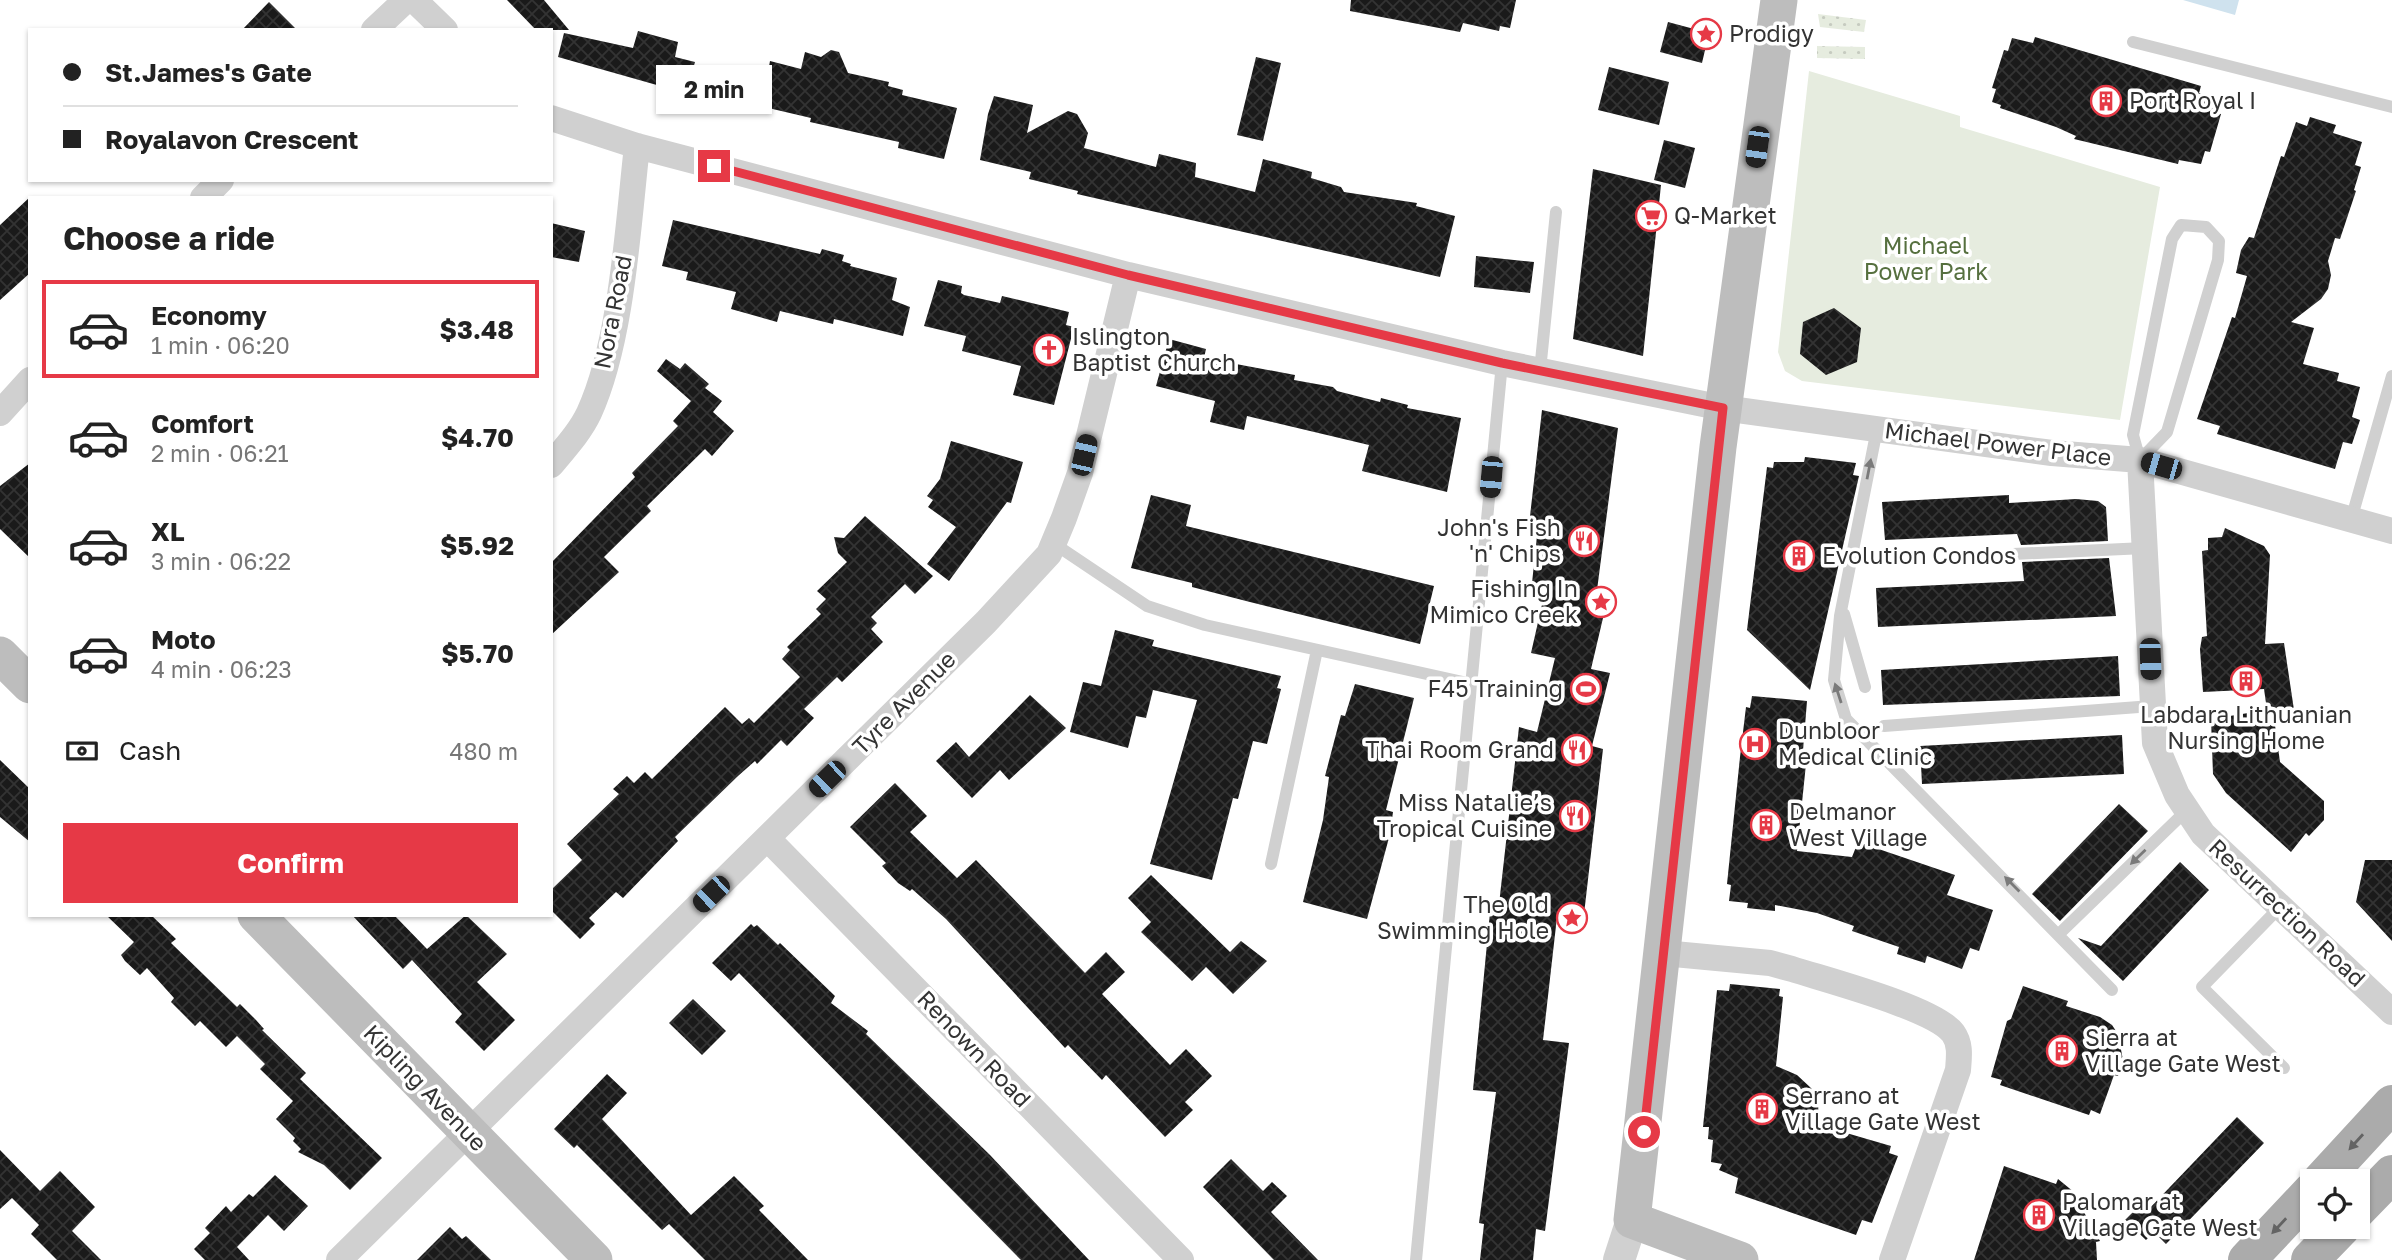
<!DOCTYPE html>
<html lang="en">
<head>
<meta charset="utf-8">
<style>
  body { margin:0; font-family:"Golos Text",sans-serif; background:#f6f6f6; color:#222; height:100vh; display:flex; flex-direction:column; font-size:26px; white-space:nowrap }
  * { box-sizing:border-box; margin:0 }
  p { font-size:23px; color:#767676 }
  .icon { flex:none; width:38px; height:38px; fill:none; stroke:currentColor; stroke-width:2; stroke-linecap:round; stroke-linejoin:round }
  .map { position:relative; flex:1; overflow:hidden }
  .sheet { position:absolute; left:28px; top:196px; width:525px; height:721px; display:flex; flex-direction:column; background:#fff; border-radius:0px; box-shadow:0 2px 5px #0004 }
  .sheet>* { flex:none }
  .hud { position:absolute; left:28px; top:28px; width:525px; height:154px; border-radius:0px; box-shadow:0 2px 5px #0004; display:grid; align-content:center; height:154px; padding:0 35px; background:#fff }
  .tools { position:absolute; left:2300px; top:1169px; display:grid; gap:14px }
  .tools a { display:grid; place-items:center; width:70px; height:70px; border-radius:0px; background:#fff; box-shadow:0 2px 5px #0004; font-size:35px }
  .end { position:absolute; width:32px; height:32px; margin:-16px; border:9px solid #e63946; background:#fff; box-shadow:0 0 0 4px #fff }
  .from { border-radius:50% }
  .bubble { position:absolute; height:49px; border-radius:0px; background:#fff; box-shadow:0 2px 5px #0004; font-size:23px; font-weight:700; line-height:49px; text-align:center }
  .car { position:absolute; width:21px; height:42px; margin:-21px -10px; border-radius:9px; box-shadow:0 0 5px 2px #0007; background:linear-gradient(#222 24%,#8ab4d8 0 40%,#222 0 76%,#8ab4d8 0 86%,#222 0) }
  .hud b { display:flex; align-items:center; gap:24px; height:66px; font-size:26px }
  .hud b+b { border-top:2px solid #e0e0e0 }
  .hud i { width:18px; height:18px; background:#222 }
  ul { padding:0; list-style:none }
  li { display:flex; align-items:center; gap:21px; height:98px; margin:0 14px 10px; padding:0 21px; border:4px solid transparent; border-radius:0px }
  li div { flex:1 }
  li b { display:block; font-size:26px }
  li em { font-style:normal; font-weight:700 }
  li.on { border-color:#e63946 }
  li>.icon { width:63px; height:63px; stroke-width:1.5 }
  h2 { padding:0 35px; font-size:32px; line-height:84px }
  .pay { display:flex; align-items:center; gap:18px; height:77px; padding:0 35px; font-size:26px }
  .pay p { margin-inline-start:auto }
  .action { display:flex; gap:14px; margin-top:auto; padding:14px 35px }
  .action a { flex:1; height:80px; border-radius:0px; background:#e63946; color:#fff; font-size:28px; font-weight:700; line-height:80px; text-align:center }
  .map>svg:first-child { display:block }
</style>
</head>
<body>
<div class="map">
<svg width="2392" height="1260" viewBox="0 0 2392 1260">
  <defs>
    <pattern id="grass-dots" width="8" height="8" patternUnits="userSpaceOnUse" patternTransform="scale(1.75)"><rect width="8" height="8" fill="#e6ecdf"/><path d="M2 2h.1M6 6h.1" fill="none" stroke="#c6cbc0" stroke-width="1.8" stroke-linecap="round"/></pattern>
    <pattern id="building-cross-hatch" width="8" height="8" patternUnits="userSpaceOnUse" patternTransform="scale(1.75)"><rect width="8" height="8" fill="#1a1a1a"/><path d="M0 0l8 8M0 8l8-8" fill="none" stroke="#333"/></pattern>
  </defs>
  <rect width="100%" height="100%" fill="#fff"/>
  <path fill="url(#grass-dots)" d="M1818 14 1866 20 1864 32 1820 27Z
    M1817 46 1865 47V59L1817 58Z"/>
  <path fill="#e6ecdf" d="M1809 71 1960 116V127L2160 187 2120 420 1802 381 1785 371 1778 352Z"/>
  <path fill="#cfe2ee" d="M2183 0H2239L2235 15Z"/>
  <path fill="url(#building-cross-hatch)" d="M507 0H544L569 30H536Z
    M1351 0H1516L1510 28 1500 26 1499 31 1463 23 1460 32 1350 11Z
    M269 2 297 30H242Z
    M1668 22 1709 33 1702 63 1660 52Z
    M638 31 678 42 675 57 695 62 693 69 766 83 770 61 801 69 805 52 821 57 831 50 839 52 848 73 889 82 888 86 903 90 902 95 957 108 944 159 898 148 899 142 810 122 811 118 725 98 723 105 684 96 685 93 558 57 564 33 633 48Z
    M2035 37 2201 86 2199 93 2220 100 2216 113 2221 114 2210 152 2205 151 2201 164 2179 160 2178 164 2074 139 2076 136 2056 127 2000 108 2001 105 1992 102 1996 89 1992 88 2004 50 2008 51 2012 38 2033 43Z
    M1256 57 1281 63 1263 141 1237 135Z
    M1609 67 1669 82 1659 125 1598 110Z
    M994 96 1033 105 1027 133 1068 111 1077 114 1088 133 1084 148 1156 167 1159 154 1196 163 1195 177 1255 192 1263 159 1312 172 1311 178 1341 187 1344 192 1417 203 1416 206 1455 216 1440 277 1077 194 1078 191 1029 179 1031 172 980 160 988 114Z
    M2310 117 2336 125 2333 133 2362 142 2355 165 2361 167 2354 190 2356 191 2340 239 2335 238 2328 261 2331 275 2328 289 2321 299 2291 322 2314 328 2303 364 2339 373 2337 381 2360 387 2352 417 2360 420 2352 444 2343 442 2335 469 2217 434 2220 426 2197 419 2232 317 2235 318 2247 276 2236 273 2241 250 2249 237 2254 238 2281 156 2284 157 2296 122 2307 126Z
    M1664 140 1695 148 1685 188 1654 180Z
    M1593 169 1661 185 1643 356 1573 339Z
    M30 197V273L0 300V225Z
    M673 220 820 254 822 249 844 255 842 261 851 264 850 266 897 278 892 300 910 307 903 336 834 319 833 324 780 311 777 322 731 309 736 292 686 280 688 272 662 266Z
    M551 223 585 231 579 262 551 257Z
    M1476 256 1534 262 1530 293 1474 287Z
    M938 280 962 286 961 293 964 295 1000 303 1002 296 1069 312 1066 325 1074 327 1054 405 1013 395 1021 366 962 351 966 336 924 326Z
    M1834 308 1861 328 1857 362 1826 375 1800 354 1803 322Z
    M1169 339 1206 349 1204 358 1295 375 1294 380 1333 387 1337 391 1380 402 1381 398 1408 405 1407 408 1461 418 1447 492 1362 471 1369 445 1247 416 1244 430 1210 422 1215 401 1156 386Z
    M666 359 680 369 685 363 709 384 705 388 722 401 713 412 734 431 712 456 705 449 647 506 651 511 604 557 619 572 551 635V563L635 477 632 473 678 426 673 421 691 401 657 371Z
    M1542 410 1618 428 1596 598 1607 601 1591 669 1610 673 1592 746 1603 749 1583 923 1557 917 1543 1040 1569 1043 1545 1231 1536 1229 1533 1260H1480L1484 1224 1479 1223 1496 1092 1473 1090 1490 912 1498 913 1519 727 1537 732 1555 658 1531 653 1546 587 1532 583 1538 526 1529 525Z
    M951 441 1023 462 1011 503 1007 502 949 581 927 564 956 527 928 507 933 500 927 496 940 479Z
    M1805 457 1856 463 1853 475 1859 476 1810 690 1747 630 1767 467 1773 468 1774 462H1804Z
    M30 463V558L0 529V486Z
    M1151 495 1191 505 1186 526 1434 586 1420 644 1246 601 1192 587V583L1131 568Z
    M2009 495V503L2076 499 2098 501 2106 507 2108 541 2021 545 2017 534 1885 540 1882 502Z
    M865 516 933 576 915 594 905 584 871 617 877 623 871 629 883 642 842 682 837 677 804 709 814 718 787 746 781 740 757 764 755 761 738 776 675 837 678 841 623 898 616 892 589 918 595 924 580 939 551 910V890L582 860 567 844 619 794 613 789 627 776 634 783 645 772 652 779 725 707 742 724 749 718 754 723 800 677 782 659 790 650 787 647 821 614 816 609 826 599 817 591 847 562 838 553 834 537 844 538Z
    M2225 528 2264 546 2270 555 2265 644 2284 643 2294 710 2287 722 2275 725 2280 762 2324 801V820L2309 836 2306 833 2291 852 2226 793 2213 774 2211 719 2267 710 2264 689 2203 692 2200 649 2202 637 2207 636 2202 551 2208 550V538L2222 537Z
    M2109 558 2116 616 1878 627 1876 588 2024 581 2022 562Z
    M1115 630 1154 640 1152 646 1281 676 1277 688 1281 689 1267 744 1253 741 1238 799 1233 798 1212 880 1150 864 1197 700 1153 690 1146 718 1136 716 1128 748 1070 732 1083 682 1101 686Z
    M2118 656 2120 696 1883 705 1881 670Z
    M1355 684 1414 698 1386 810 1393 812 1390 834 1367 919 1303 902 1323 820 1329 777 1325 776 1341 715 1345 716Z
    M1030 695 1066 728 1009 780 1000 770 972 798 936 761 956 742 969 757Z
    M1752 696 1807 701 1802 763 1806 764 1797 851 1852 857 1858 842 1955 875 1947 895 1993 910 1979 951 1970 948 1962 969 1927 956 1925 963 1897 954 1899 947 1852 931 1854 926 1817 913 1775 905V911L1747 908 1748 903 1729 901 1731 885 1727 884 1740 757 1746 707 1750 708Z
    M2122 735 2124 774 1922 784 1920 746Z
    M0 760 30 789V842L0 817Z
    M895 783 927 816 910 832 957 878 976 860 1085 973 1106 952 1125 972 1102 994 1170 1065 1186 1049 1212 1076 1185 1102 1193 1110 1165 1137 1106 1075 1102 1080 1068 1045 1065 1048 946 919 912 889 910 891 898 883 882 866 886 863 850 827Z
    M2119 804 2148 831 2060 921 2032 894Z
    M2365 860H2392V941L2356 902Z
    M2180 862 2209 890 2123 981 2078 938 2101 946Z
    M1151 875 1230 952 1241 941 1267 961 1233 994 1206 967 1192 981 1141 932 1151 922 1128 898Z
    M106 915H151L176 939 171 943 237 1007 240 1004 256 1020 264 1029 262 1030 306 1073 300 1079 382 1158 350 1190 324 1165 298 1152 301 1149 293 1141 295 1138 276 1119 293 1101 260 1069 265 1064 237 1036 226 1047 200 1021 195 1026 171 1002 174 998 147 968 140 975 125 961 121 955 134 942Z
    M352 915H394L427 949 466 915 507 954 477 982 515 1020 484 1051 455 1022 462 1014 412 960 403 969Z
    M751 924 754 927 757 925 778 945 780 943 835 996 831 1003 868 1031 866 1034 990 1155 1089 1260H1021L739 973 731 981 712 963Z
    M1730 984 1780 989 1779 996 1783 997 1776 1066 1797 1075 1811 1088 1818 1102 1819 1125 1891 1146 1889 1153 1898 1156 1872 1223 1862 1220 1856 1235 1735 1193 1738 1178 1719 1170 1722 1164 1711 1162 1713 1140 1708 1139 1709 1127H1703L1717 990 1729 991Z
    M2023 986 2068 1001 2066 1006 2100 1017 2112 1025 2118 1034 2123 1060 2118 1076 2114 1075 2100 1114 2091 1110 2089 1115 2000 1085 2002 1080 1991 1077 2007 1021 2011 1019Z
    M693 999 726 1031 702 1055 669 1023Z
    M607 1074 627 1093 602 1119 691 1215 734 1176 764 1206 759 1210 808 1260H705L669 1224 662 1230 577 1145 574 1148 554 1129Z
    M2237 1117 2264 1143 2166 1244 2154 1232 2146 1240 2125 1220 2140 1205 2147 1211Z
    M0 1150 40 1191 60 1171 95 1207 72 1231 101 1260H57L31 1234 39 1225 12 1198 0 1209Z
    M1231 1159 1263 1191 1272 1182 1287 1196 1271 1212 1318 1260H1274L1203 1187Z
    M2004 1166 2056 1184 2058 1179 2085 1201 2080 1205 2100 1241 2096 1242 2097 1260H1974Z
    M275 1175 308 1206 284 1231 268 1215 237 1247 249 1260H205L194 1249 210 1233 205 1228 226 1206 231 1212 249 1194 253 1197Z
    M450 1227 462 1239 466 1236 491 1260H417Z"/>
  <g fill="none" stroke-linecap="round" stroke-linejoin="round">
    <path stroke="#d0d0d0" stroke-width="12" d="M2133 42 2392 107
      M2181 225 2206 227 2219 241 2218 260 2167 432 2140 460 2133 435 2172 239Z
      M1540 371 1556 212
      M1877 429 1840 616 1834 680 1846 719 2112 990
      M2351 520 2392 376
      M1053 543 1147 606 1205 625 1472 684
      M2013 554 2145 548
      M1844 614 1865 687
      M1884 726 2152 706
      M1271 864 1317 650
      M2281 906 2202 987 2284 1068
      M2060 933 2187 810
      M1416 1260 1502 363"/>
    <path stroke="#d0d0d0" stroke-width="26" d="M414 0 445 30
      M374 30 406 0
      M551 118 637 146 1128 275 1502 363 1723 408 2052 453 2140 460 2392 531
      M203 198 221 180
      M0 413 30 380
      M2140 460 2155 743 2177 795 2203 834 2392 1012
      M551 465C565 448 580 432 589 413 622 341 628 225 637 146
      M767 838 1181 1260
      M1663 953 1770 963 1792 969C1826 980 1934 1008 1953 1033 1961 1044 1959 1057 1958 1070L1892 1260
      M339 1260 986 622 1049 554 1064 518 1080 473 1128 275"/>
    <path stroke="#d0d0d0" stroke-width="32" d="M1619 1260 1632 1220"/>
    <path stroke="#bdbdbd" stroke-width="37" d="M0 655 30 685
      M256 915 594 1260
      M1740 1260 1632 1220 1718 447 1779 0"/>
    <path stroke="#ababab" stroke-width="38" d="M2321 1181 2392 1104
      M2357 1210 2392 1174
      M2247 1260 2312 1191
      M2310 1260 2342 1227"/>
  </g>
  <defs><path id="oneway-solid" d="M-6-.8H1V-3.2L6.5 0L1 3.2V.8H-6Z" transform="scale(1.75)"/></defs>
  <g fill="#7a7a7a">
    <use href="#oneway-solid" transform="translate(1869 469) rotate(-79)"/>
    <use href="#oneway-solid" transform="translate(1838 693) rotate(-108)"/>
    <use href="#oneway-solid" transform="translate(2138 857) rotate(136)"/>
    <use href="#oneway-solid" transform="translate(2012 884) rotate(-135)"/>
  </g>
  <g fill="#636363">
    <use href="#oneway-solid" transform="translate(2356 1142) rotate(132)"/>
    <use href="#oneway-solid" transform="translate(2279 1226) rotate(133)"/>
  </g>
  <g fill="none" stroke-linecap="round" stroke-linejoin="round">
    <path stroke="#e63946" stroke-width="9" d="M714 166 1128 275 1502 363 1723 408 1644 1132"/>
  </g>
  <defs>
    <g id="sight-ring" transform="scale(1.575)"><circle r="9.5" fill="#fff" stroke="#e63946" stroke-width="1.5"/><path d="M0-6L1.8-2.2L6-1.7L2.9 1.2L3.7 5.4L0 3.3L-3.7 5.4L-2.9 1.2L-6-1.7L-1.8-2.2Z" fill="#e63946"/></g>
    <g id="building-ring" transform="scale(1.575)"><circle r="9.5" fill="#fff" stroke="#e63946" stroke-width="1.5"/><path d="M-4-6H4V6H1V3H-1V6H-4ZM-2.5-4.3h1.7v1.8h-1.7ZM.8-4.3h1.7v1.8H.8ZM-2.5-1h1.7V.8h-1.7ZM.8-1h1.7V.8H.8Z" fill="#e63946"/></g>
    <g id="supermarket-ring" transform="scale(1.575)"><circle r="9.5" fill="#fff" stroke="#e63946" stroke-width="1.5"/><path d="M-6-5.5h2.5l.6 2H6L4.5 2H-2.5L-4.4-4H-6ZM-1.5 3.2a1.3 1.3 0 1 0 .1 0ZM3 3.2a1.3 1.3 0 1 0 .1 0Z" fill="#e63946"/></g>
    <g id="church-ring" transform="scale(1.575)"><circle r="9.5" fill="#fff" stroke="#e63946" stroke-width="1.5"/><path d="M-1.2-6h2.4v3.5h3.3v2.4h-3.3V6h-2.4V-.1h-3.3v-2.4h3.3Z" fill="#e63946"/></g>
    <g id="restaurant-ring" transform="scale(1.575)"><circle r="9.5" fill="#fff" stroke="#e63946" stroke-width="1.5"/><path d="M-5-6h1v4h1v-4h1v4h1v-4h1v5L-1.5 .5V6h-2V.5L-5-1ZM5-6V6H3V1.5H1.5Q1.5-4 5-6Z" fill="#e63946"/></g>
    <g id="stadium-ring" transform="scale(1.575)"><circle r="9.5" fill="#fff" stroke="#e63946" stroke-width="1.5"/><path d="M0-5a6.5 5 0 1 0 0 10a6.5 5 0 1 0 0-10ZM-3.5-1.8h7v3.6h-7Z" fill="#e63946"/></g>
    <g id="hospital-ring" transform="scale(1.575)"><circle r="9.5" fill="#fff" stroke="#e63946" stroke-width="1.5"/><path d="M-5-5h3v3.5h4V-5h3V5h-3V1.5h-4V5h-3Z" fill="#e63946"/></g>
  </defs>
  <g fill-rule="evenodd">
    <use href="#sight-ring" x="1706" y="34"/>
    <use href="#building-ring" x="2106" y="101"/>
    <use href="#supermarket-ring" x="1651" y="216"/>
    <use href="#church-ring" x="1049" y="350"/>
    <use href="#restaurant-ring" x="1584" y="541"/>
    <use href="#building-ring" x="1799" y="556"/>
    <use href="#sight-ring" x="1601" y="602"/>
    <use href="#building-ring" x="2246" y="681"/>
    <use href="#stadium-ring" x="1586" y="689"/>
    <use href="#hospital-ring" x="1755" y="744"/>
    <use href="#restaurant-ring" x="1577" y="750"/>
    <use href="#restaurant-ring" x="1575" y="816"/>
    <use href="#building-ring" x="1766" y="825"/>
    <use href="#sight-ring" x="1572" y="918"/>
    <use href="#building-ring" x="2062" y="1051"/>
    <use href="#building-ring" x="1762" y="1109"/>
    <use href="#building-ring" x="2039" y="1215"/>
  </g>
  <g text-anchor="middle" stroke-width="7" stroke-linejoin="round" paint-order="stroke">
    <g font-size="23" fill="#333" stroke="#fff" text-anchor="start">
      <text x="1729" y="42">Prodigy</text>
      <text x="2129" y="109">Port Royal I</text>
      <text x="1674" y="224">Q-Market</text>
      <text x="1072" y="345">Islington<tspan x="1072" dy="26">Baptist Church</tspan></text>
      <text x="1561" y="536" text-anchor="end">John's Fish<tspan x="1561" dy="26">'n' Chips</tspan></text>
      <text x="1822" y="564">Evolution Condos</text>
      <text x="1578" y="597" text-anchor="end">Fishing In<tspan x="1578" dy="26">Mimico Creek</tspan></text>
      <text x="1563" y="697" text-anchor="end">F45 Training</text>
      <text x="2246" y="723" text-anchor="middle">Labdara Lithuanian<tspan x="2246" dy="26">Nursing Home</tspan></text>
      <text x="1778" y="739">Dunbloor<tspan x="1778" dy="26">Medical Clinic</tspan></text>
      <text x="1554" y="758" text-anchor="end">Thai Room Grand</text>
      <text x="1552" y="811" text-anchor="end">Miss Natalie’s<tspan x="1552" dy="26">Tropical Cuisine</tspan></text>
      <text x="1789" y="820">Delmanor<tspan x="1789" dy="26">West Village</tspan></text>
      <text x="1549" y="913" text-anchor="end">The Old<tspan x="1549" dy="26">Swimming Hole</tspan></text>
      <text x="2085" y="1046">Sierra at<tspan x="2085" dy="26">Village Gate West</tspan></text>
      <text x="1785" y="1104">Serrano at<tspan x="1785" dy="26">Village Gate West</tspan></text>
      <text x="2062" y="1210">Palomar at<tspan x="2062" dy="26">Village Gate West</tspan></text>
    </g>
    <g font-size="23" fill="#56703f" stroke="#fff">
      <text x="1926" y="254">Michael<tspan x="1926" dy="26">Power Park</tspan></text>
    </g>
    <g font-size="23" fill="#333" stroke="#fff">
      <text transform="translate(613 312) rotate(-79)" y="8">Nora Road</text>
      <text transform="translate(1998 444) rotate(7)" y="8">Michael Power Place</text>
      <text transform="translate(904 703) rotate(-45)" y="8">Tyre Avenue</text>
      <text transform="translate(2287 913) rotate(43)" y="8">Resurrection Road</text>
      <text transform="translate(974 1049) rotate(46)" y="8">Renown Road</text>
      <text transform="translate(425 1088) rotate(46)" y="8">Kipling Avenue</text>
    </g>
  </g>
</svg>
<div class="tools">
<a><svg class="icon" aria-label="locate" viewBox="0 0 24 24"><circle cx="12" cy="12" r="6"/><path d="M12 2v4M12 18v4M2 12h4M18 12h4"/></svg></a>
</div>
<i class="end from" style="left:1644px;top:1132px"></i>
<i class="end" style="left:714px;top:166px"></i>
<div class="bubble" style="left:656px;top:65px;width:116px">2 min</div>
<i class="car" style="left:1757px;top:147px;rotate:188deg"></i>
<i class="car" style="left:1084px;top:455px;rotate:13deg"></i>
<i class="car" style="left:2161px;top:466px;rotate:286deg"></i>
<i class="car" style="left:1491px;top:477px;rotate:185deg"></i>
<i class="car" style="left:2150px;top:659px;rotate:178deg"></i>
<i class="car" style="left:827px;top:779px;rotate:226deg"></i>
<i class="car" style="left:711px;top:894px;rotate:226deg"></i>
<div class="hud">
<b><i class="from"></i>St.James's Gate</b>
<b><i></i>Royalavon Crescent</b>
</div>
<section class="sheet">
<h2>Choose a ride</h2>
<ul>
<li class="on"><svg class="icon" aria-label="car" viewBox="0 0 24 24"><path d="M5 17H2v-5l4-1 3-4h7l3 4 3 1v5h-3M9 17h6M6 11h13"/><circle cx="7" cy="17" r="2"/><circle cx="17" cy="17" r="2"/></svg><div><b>Economy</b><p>1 min · 06:20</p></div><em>$3.48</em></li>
<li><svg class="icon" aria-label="car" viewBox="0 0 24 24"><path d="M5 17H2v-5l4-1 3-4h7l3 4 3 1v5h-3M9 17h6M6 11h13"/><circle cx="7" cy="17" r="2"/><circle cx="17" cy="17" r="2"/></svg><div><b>Comfort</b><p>2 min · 06:21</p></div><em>$4.70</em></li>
<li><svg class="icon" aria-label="car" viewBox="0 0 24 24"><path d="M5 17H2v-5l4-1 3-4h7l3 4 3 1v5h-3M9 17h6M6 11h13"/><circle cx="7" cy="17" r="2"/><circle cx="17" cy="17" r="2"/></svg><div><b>XL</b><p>3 min · 06:22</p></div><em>$5.92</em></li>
<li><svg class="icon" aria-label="car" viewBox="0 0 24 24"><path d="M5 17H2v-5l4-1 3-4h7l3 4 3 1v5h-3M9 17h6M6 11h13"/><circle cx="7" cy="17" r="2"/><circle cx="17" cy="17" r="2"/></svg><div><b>Moto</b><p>4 min · 06:23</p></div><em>$5.70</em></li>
</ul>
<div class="pay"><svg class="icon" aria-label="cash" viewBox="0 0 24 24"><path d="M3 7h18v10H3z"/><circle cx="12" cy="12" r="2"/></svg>Cash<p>480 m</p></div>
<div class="action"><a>Confirm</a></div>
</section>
</div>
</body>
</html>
